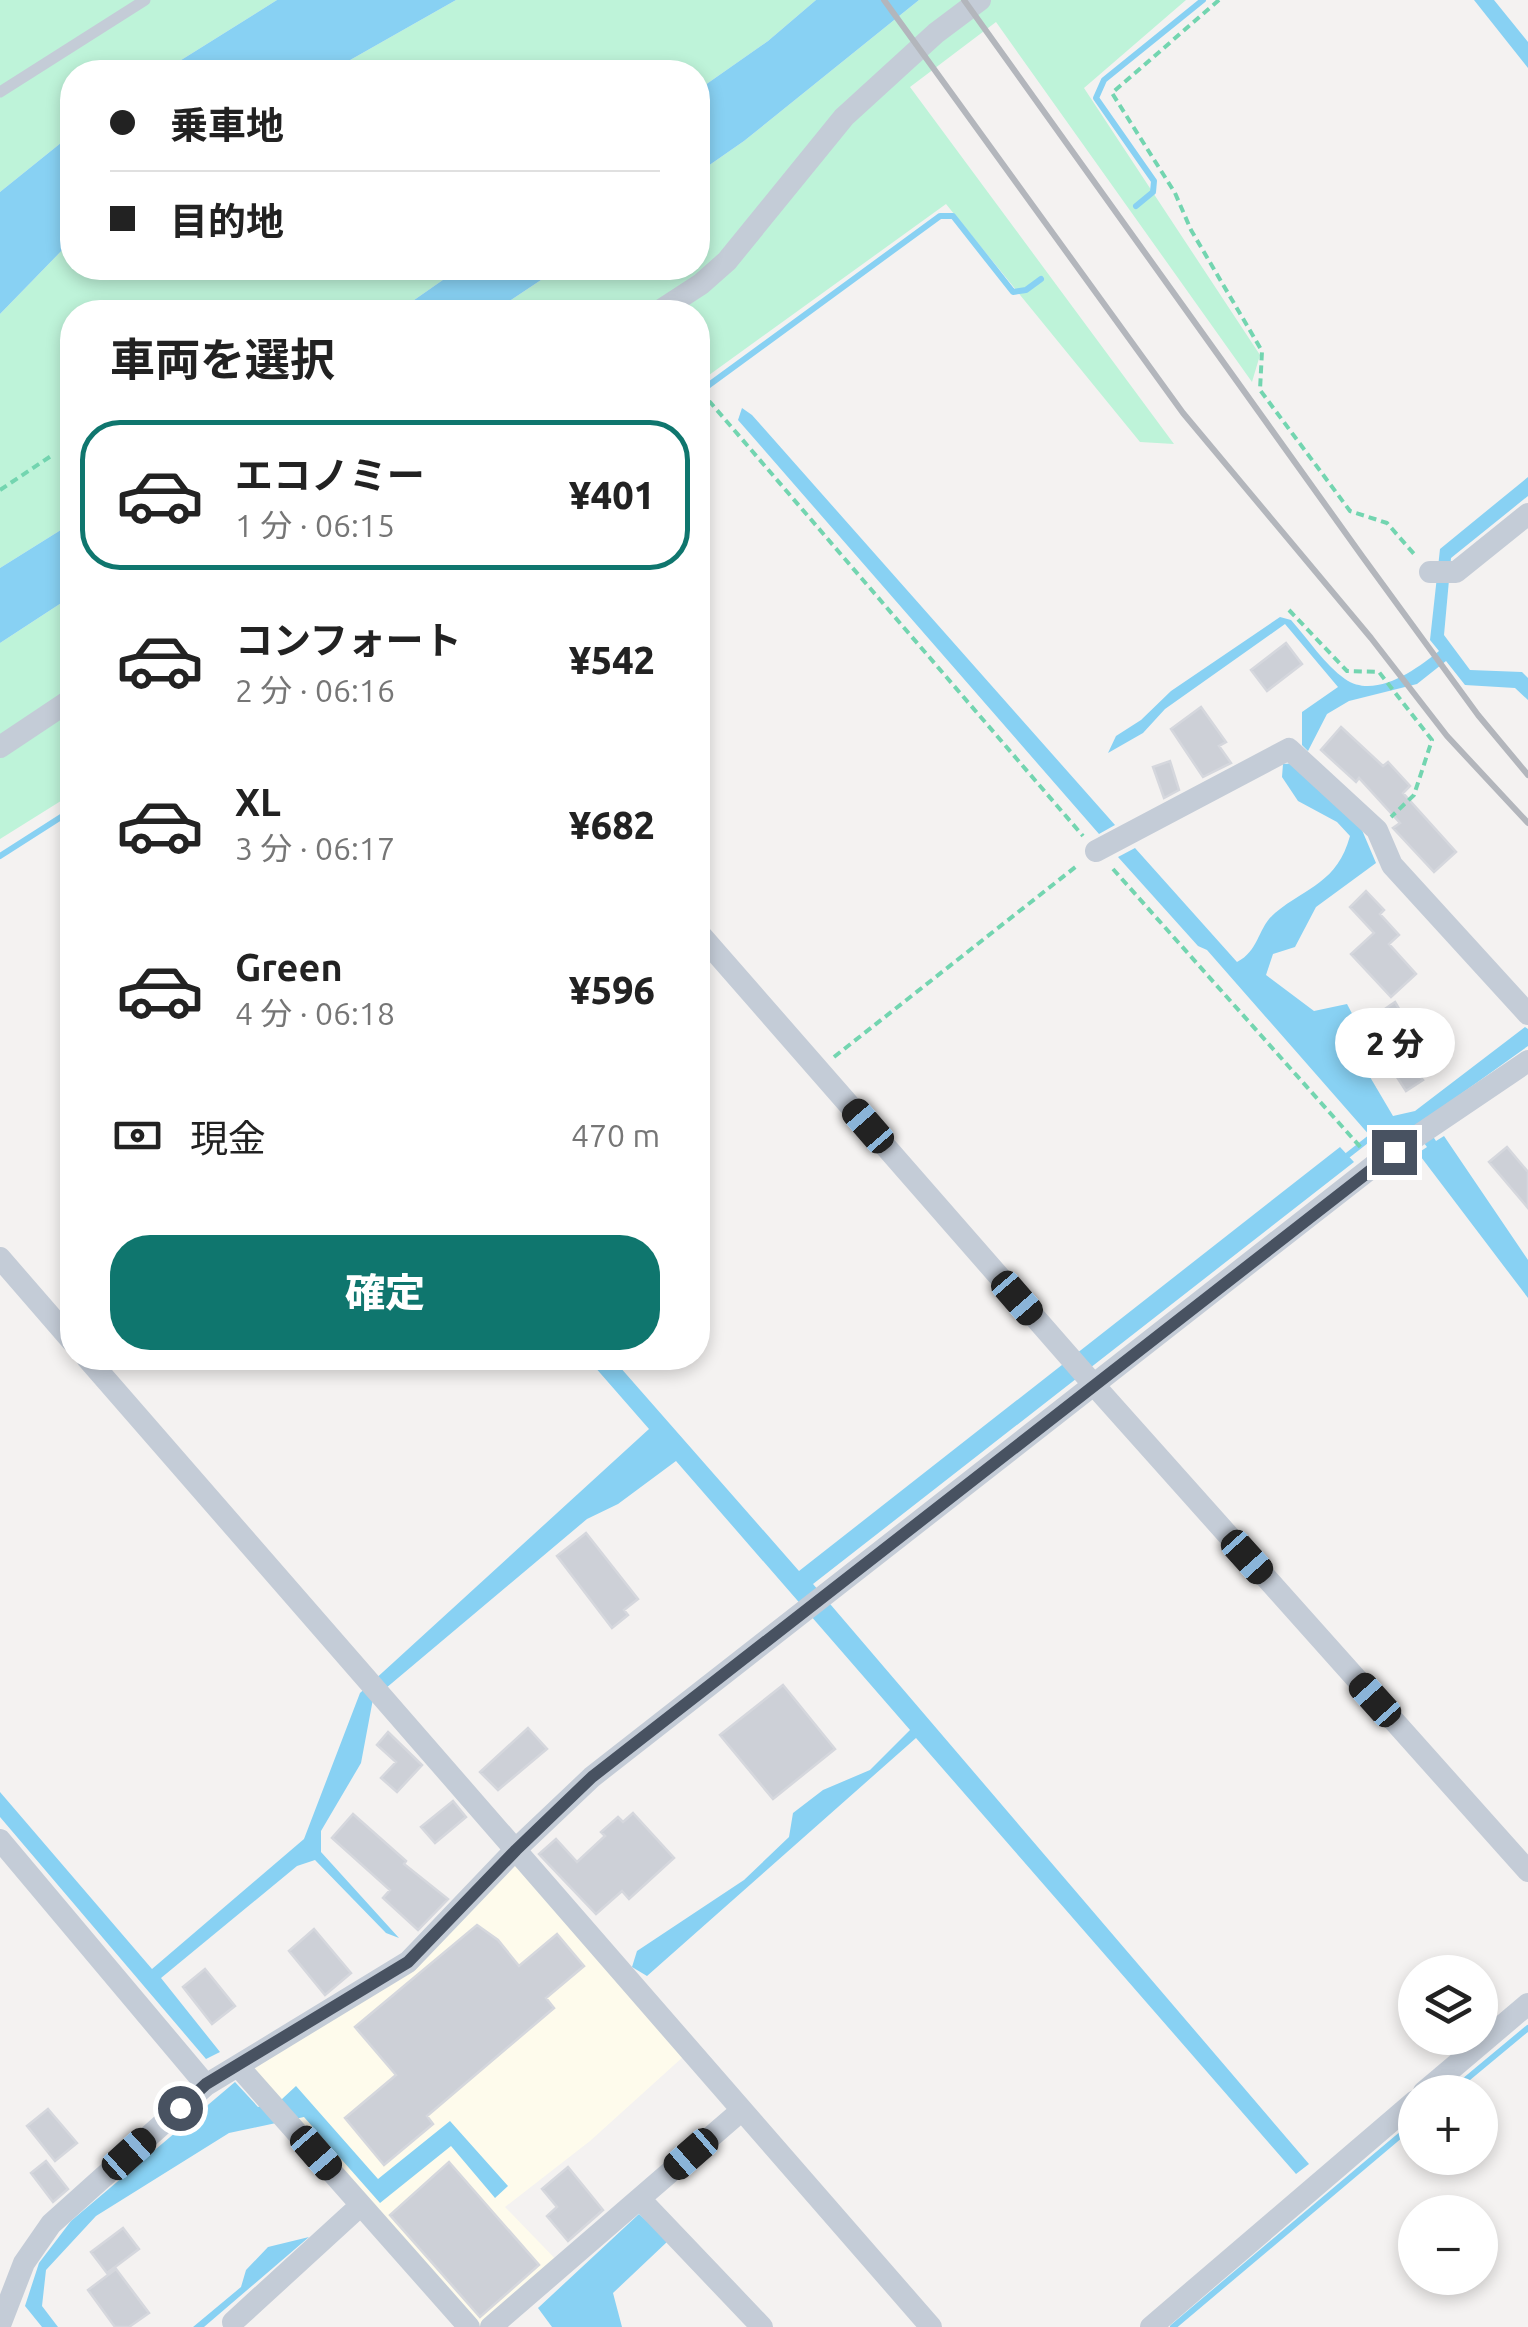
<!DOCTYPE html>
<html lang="ja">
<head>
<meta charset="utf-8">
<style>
  body { margin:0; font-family:Ubuntu,"Noto Sans JP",sans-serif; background:#f2f2f2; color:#222; height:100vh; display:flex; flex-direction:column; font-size:38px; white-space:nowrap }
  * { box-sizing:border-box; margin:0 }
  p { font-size:32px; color:#767676 }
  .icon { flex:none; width:55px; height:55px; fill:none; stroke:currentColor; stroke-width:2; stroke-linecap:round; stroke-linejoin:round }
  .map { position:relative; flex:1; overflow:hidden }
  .drawer { position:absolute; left:60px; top:300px; width:650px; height:1070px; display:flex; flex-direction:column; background:#fff; border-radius:40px; box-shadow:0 5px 15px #0003 }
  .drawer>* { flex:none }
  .top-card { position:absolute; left:60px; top:60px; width:650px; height:220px; border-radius:40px; box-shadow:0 5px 15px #0003; display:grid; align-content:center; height:220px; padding:0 50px; background:#fff }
  .buttons { position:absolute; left:1398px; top:1955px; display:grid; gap:20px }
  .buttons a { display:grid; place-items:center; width:100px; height:100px; border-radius:50%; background:#fff; box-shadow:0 5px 15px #0003; font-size:50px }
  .end { position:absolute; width:45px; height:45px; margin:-22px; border:12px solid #485261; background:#fff; box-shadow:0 0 0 5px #fff }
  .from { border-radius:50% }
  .bubble { position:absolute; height:70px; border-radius:35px; background:#fff; box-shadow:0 5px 15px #0003; font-size:32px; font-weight:800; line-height:70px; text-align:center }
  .car { position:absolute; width:30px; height:60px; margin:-30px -15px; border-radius:12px; box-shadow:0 0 8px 2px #0007; background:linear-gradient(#222 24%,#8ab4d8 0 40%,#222 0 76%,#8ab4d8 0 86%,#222 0) }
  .top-card b { display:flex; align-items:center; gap:35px; height:95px; font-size:38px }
  .top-card b+b { border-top:2px solid #e0e0e0 }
  .top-card i { width:25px; height:25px; background:#222 }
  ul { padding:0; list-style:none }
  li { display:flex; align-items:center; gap:30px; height:150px; margin:0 20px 15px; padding:0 30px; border:5px solid transparent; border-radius:40px }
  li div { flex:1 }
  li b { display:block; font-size:38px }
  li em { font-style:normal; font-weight:800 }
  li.selected { border-color:#0f766e }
  li>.icon { width:90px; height:90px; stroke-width:1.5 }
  h2 { padding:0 50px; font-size:45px; line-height:120px }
  .pay { display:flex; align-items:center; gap:25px; height:110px; padding:0 50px; font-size:38px }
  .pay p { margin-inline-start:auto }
  .action { display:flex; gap:20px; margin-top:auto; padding:20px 50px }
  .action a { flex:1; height:115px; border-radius:40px; background:#0f766e; color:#fff; font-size:40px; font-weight:800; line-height:115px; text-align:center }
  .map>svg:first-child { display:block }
</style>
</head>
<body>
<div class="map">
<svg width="1528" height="2327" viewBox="0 0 1528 2327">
  <rect width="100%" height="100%" fill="#f4f2f1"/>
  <path fill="#fefbec" d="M528 1854 694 2047 590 2141 505 2207 566 2270 502 2327H476L250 2065 409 1971Z"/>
  <path fill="#bef3d9" d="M0 0H277L162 72H72V134L0 192Z
    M456 0H816L768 41 698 90V72H329Z
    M919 0H1186L1084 88 1260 355 1252 382 996 22 910 87 1174 444 1140 442 946 204 698 383V312H493L559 268H698V173L744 141Z
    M72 240V268H460L397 312H72V523L0 568V314Z
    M72 596V794L0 839V643Z"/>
  <path fill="#88d1f3" d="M277 0H456L329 72H162Z
    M816 0H919L744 141 698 173V90L768 41Z
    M1474 0H1494L1528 42V68Z
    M72 134V240L0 314V192Z
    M460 268H559L493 312H397Z
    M742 408 752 415 1115 825 1099 834 738 420Z
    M1528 477V496L1451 558 1444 635 1470 670 1522 672 1528 678V700L1515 688 1465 685 1446 661 1417 684 1349 701 1327 714 1308 751 1302 745V712L1338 687 1285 624 1165 709 1143 733 1108 753 1116 736 1141 720 1171 691 1280 617 1291 620C1308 639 1325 665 1345 679 1375 700 1417 669 1439 651L1430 640 1440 549Z
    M72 523V596L0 643V568Z
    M1297 763 1359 823 1376 863 1316 907 1295 947 1273 954 1266 975 1314 1011 1347 1004 1366 1040 1360 1060 1393 1116 1415 1111 1525 1027 1528 1029V1046L1423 1121 1436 1141 1444 1136 1528 1260V1298L1418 1153 1427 1147 1411 1126 1378 1145 1207 950 1198 946 1118 857 1135 848 1237 962C1260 950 1257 928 1275 913 1308 886 1337 883 1350 836L1337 822 1298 801 1282 777 1283 764Z
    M1340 1147 1354 1162 813 1584 1309 2164 1296 2174 916 1738 647 1976 632 1967 637 1951 744 1880 789 1837 793 1813 823 1790 870 1770 910 1730 676 1461 618 1504 587 1519 373 1699 361 1763 321 1831V1852L399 1938 386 1933 315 1860 297 1866 161 1978 220 2052 206 2059 0 1817V1792L152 1969 304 1839 360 1693 649 1429 587 1358H612L799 1571Z
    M235 2082 258 2107 282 2099 296 2086 378 2179 450 2121 508 2186 495 2198 451 2146 380 2203 304 2117 229 2133 96 2216 46 2270 42 2306 58 2327H42L25 2306 39 2263 71 2221Z
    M639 2214 668 2241 613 2293 622 2327H552L538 2308Z
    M309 2237 204 2327H193L241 2287 246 2270 268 2247Z"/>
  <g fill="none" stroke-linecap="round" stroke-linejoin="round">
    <path stroke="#88d1f3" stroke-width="6" d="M1136 206 1153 192 1154 181 1096 98 1104 80 1203 0
      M698 393 940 216H953L1013 292 1026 290 1041 279
      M0 856 72 810
      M1348 1155 1371 1137
      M1451 2092 1528 2028
      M1173 2327 1415 2123"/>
  </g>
  <path fill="#cdd0d7" stroke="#d5d7dd" stroke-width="2.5" d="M1286 643 1302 664 1267 691 1251 670Z
    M1201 707 1226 742 1219 746 1231 763 1203 777 1171 729Z
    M1341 727 1383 766 1388 762 1410 786 1403 793 1456 852 1434 872 1393 828 1400 823 1359 778 1356 782 1321 750Z
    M1170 761 1179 790 1164 798 1153 767Z
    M1366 891 1384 910 1380 914 1399 935 1389 944 1416 974 1391 997 1351 954 1374 933 1350 907Z
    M1395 1002 1432 1065 1418 1074 1423 1080 1406 1091 1380 1051 1393 1043 1376 1015Z
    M1507 1147 1528 1172V1208L1489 1162Z
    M586 1533 638 1599 624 1610 628 1615 612 1628 557 1556Z
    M783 1685 835 1749 773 1799 720 1735Z
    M528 1728 547 1749 498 1790 480 1772Z
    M388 1732 422 1765 397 1792 381 1778 396 1762 377 1745Z
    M453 1801 466 1817 435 1843 421 1827Z
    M633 1813 674 1858 629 1899 622 1891 596 1914 539 1854 556 1839 577 1862 605 1836 601 1832 618 1817 623 1822Z
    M353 1814 406 1861 404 1864 448 1899 418 1930 383 1898 390 1890 332 1838Z
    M477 1925 498 1940 519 1966 557 1934 584 1966 546 1998 554 2008 427 2116 433 2124 384 2165 345 2118 396 2075 355 2027Z
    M314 1929 351 1973 325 1995 289 1951Z
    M205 1969 235 2006 212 2024 183 1987Z
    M48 2109 77 2143 55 2161 27 2126Z
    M46 2161 68 2189 53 2202 31 2173Z
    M449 2162 539 2265 480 2317 390 2215Z
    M568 2167 603 2210 568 2241 547 2216 557 2207 542 2189Z
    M123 2228 139 2249 107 2273 91 2252Z
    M116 2269 149 2313 129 2327H115L88 2290Z"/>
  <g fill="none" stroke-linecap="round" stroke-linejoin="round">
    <path stroke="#73d5b0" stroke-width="4" stroke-dasharray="8 5" stroke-linecap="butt" d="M1219 0 1112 93 1175 193 1191 230 1262 351 1260 390 1350 511 1387 523 1414 554
      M698 411 710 402 1083 836
      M0 490 54 454
      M1289 610 1347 671 1379 672 1432 740 1414 795 1391 817
      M1113 869 1363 1150
      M834 1057 1078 865"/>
    <path stroke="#c4ccd7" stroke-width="11" d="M0 92 145 0"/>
    <path stroke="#c4ccd7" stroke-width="22" d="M658 312 701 284 727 261 844 117 936 33 980 0
      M1430 572H1456L1528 514
      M0 747 72 699
      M1096 851 1289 749 1377 830 1392 865 1528 1014
      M698 932 1094 1385 1528 1871
      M0 1258 72 1341
      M87 1358 931 2327
      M0 1840 206 2085
      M238 2066 469 2327
      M1424 2092 1528 2004
      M640 2199 762 2327
      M233 2322 361 2205
      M0 2325 24 2263 51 2224 206 2085 408 1962 515 1850 592 1777 1376 1164 1528 1061
      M491 2327 742 2110
      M1151 2327 1415 2101"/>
    <path stroke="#b3b6bc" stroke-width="6" d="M884 0 1183 413 1371 638 1447 736 1528 823
      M964 0 1362 556 1478 715 1528 775"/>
  </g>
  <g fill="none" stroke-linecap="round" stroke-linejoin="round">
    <path stroke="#485261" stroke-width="12" d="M180 2108 206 2084 408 1962 516 1850 592 1777 1394 1152"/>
  </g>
</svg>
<div class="buttons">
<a><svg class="icon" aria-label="layers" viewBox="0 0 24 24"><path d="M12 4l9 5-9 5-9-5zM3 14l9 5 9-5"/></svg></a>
<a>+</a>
<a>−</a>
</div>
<i class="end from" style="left:180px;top:2108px"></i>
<i class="end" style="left:1394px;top:1152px"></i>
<div class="bubble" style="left:1335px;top:1008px;width:120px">2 分</div>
<i class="car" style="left:868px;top:1126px;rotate:319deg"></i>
<i class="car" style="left:1017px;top:1298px;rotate:139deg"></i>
<i class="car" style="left:1247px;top:1557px;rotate:138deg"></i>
<i class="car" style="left:1375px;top:1700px;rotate:318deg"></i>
<i class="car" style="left:316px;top:2153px;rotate:139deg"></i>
<i class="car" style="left:129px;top:2154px;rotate:48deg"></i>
<i class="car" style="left:691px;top:2154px;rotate:229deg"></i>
<div class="top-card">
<b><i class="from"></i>乗車地</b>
<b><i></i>目的地</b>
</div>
<section class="drawer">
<h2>車両を選択</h2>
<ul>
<li class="selected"><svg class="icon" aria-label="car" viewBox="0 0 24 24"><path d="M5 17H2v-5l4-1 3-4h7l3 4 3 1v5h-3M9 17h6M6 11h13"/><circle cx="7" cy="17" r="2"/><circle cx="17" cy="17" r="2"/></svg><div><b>エコノミー</b><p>1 分 · 06:15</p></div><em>¥401</em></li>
<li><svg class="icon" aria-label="car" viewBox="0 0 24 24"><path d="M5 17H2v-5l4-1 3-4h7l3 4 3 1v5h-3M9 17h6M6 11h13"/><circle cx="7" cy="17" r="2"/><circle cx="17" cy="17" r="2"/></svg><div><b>コンフォート</b><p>2 分 · 06:16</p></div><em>¥542</em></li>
<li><svg class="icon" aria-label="car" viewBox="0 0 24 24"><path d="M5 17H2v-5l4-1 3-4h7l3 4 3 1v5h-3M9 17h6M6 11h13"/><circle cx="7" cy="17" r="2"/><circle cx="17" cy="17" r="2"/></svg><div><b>XL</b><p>3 分 · 06:17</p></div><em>¥682</em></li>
<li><svg class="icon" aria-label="car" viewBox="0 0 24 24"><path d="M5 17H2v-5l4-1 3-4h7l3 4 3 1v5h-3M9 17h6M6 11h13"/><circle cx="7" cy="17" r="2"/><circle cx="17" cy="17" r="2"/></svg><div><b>Green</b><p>4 分 · 06:18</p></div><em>¥596</em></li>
</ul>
<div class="pay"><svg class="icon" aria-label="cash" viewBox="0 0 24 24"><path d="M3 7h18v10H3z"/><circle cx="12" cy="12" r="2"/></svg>現金<p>470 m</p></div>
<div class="action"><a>確定</a></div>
</section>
</div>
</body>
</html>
